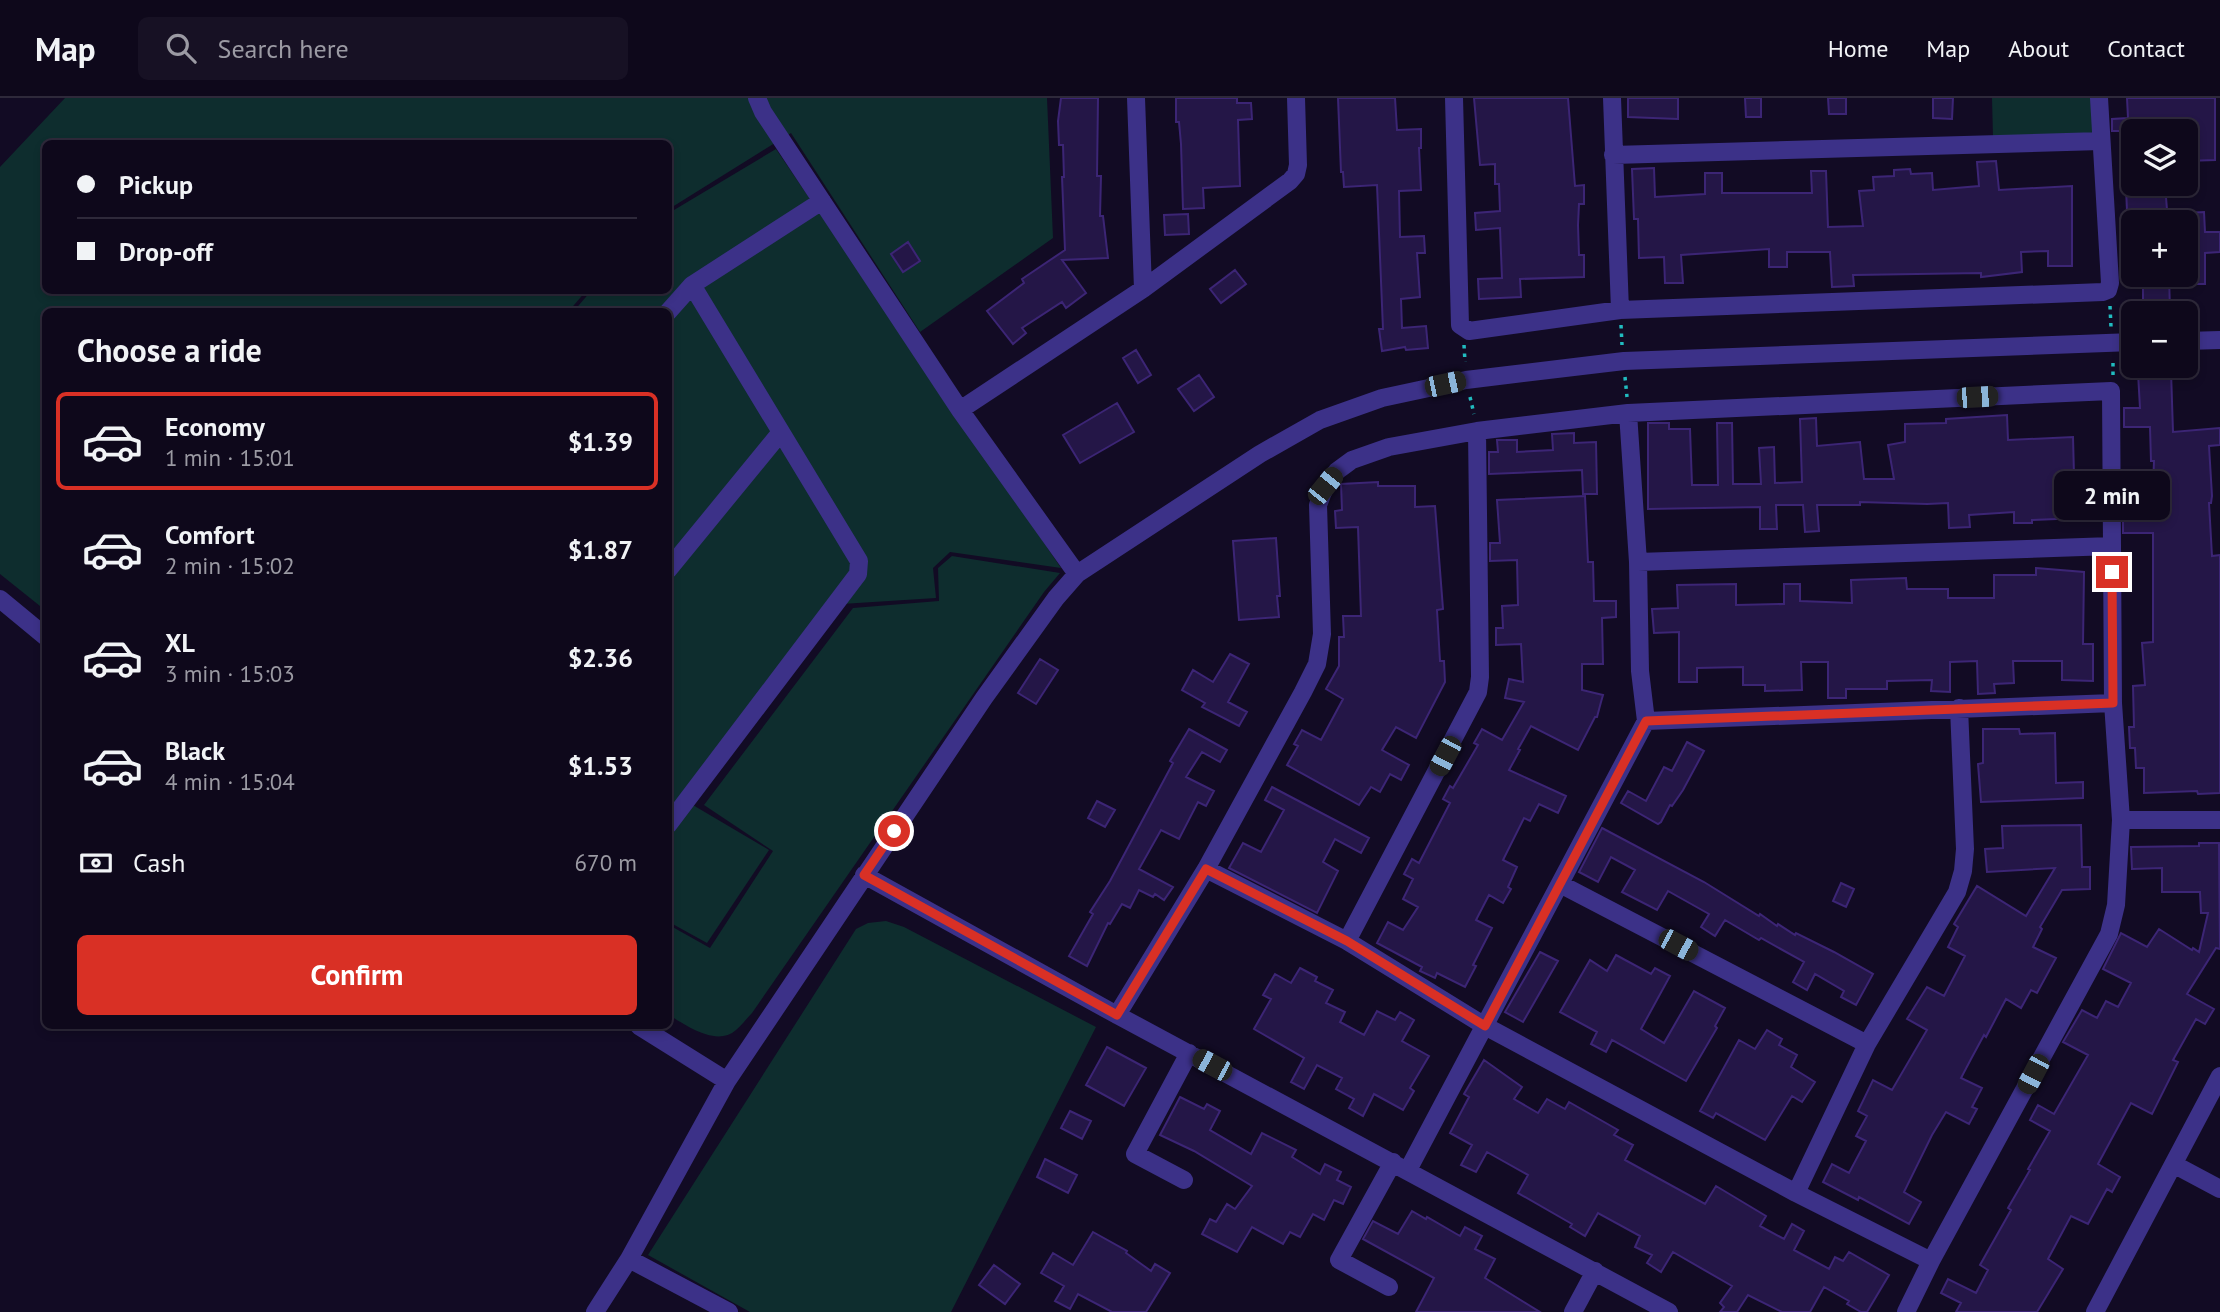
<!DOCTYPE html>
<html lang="en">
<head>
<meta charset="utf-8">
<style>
  body { margin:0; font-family:"PT Sans",sans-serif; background:#171124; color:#f1f3f6; height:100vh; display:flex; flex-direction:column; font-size:26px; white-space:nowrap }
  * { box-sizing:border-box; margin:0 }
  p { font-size:23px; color:#9b9aa3 }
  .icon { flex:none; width:38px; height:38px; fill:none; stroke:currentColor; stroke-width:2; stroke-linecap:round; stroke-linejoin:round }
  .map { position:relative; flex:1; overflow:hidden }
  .drawer { position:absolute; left:42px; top:210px; width:630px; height:721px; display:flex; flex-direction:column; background:#0e081b; border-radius:10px; box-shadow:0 4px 10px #0003,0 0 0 2px #2e293a }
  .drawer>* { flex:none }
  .guide { position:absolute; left:42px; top:42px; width:630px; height:154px; border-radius:10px; box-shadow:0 4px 10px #0003,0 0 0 2px #2e293a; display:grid; align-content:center; height:154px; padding:0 35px; background:#0e081b }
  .fabs { position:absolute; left:2121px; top:21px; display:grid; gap:14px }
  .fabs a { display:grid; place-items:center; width:77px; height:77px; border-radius:10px; background:#0e081b; box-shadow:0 4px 10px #0003,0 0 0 2px #2e293a; font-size:35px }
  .end { position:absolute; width:32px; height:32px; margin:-16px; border:9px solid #d93025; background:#fff; box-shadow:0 0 0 4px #fff }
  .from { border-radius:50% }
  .bubble { position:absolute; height:49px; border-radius:10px; background:#0e081b; box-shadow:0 4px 10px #0003,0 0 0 2px #2e293a; font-size:23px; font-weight:600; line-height:49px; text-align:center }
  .car { position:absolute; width:21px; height:42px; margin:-21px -10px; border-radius:9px; box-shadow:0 0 5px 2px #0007; background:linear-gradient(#222 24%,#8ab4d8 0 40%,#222 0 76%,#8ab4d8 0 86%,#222 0) }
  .guide b { display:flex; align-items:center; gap:24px; height:66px; font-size:26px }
  .guide b+b { border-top:2px solid #2e293a }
  .guide i { width:18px; height:18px; background:#f1f3f6 }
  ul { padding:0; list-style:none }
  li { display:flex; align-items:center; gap:21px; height:98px; margin:0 14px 10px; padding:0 21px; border:4px solid transparent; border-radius:10px }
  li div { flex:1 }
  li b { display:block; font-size:26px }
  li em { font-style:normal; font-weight:600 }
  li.selected { border-color:#d93025 }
  li>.icon { width:63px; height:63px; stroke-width:1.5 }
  h2 { padding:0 35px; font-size:32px; line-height:84px }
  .pay { display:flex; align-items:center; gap:18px; height:77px; padding:0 35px; font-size:26px }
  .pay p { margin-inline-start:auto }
  .primary-button { display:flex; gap:14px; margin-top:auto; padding:14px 35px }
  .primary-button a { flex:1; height:80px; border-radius:10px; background:#d93025; color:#fff; font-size:28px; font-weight:600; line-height:80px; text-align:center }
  header { display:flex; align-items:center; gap:42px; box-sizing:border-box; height:98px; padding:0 35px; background:#0e081b; border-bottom:2px solid #2e293a }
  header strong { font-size:33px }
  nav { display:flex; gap:38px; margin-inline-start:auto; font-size:24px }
  .search { width:490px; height:63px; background:#171124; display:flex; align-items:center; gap:18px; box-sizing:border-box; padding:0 24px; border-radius:10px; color:#9b9aa3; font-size:26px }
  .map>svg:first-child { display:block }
</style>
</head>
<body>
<header>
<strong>Map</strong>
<div class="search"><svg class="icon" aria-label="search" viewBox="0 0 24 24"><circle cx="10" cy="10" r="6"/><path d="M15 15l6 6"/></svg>Search here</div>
<nav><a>Home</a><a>Map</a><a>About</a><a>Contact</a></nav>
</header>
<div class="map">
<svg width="2220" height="1214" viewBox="0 0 2220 1214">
  <rect width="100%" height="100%" fill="#120b24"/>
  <path fill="#0e2d2e" d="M65 0H1047L1053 140 920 234 791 35 669 111 668 46H46V192L586 193 568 214H46L45 512 0 476V69Z
    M1992 0H2092L2093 37 1993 39Z
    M776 51 1061 470 950 454 933 470 936 500 826 507 681 700 769 752 707 845 669 824 668 214H573L591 193 668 192 669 115Z
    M952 458 1060 475 1044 494 752 915C747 920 742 927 736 932 717 949 687 928 669 917V827L710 850 773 753 704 707 853 510 939 503 938 470Z
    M886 823 904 829 1096 929 951 1214H750L648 1157 856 831 868 825Z"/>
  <path fill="#241647" stroke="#3c2575" stroke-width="2" d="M1061 0H1098L1097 78H1101L1100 118H1103L1108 160 1062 162 1086 195 1066 210 1062 204 1022 230 1026 235 1013 246 987 213 1024 185 1022 181 1065 152 1062 79H1064L1063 47H1059L1058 23Z
    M1176 0H1237V5H1251L1252 21 1238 22 1240 88 1203 90 1204 110 1183 111 1181 46 1179 24H1176Z
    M1338 0H1395L1397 32 1421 31V50H1419L1421 92 1399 93 1400 139 1424 138 1425 155H1417L1420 199 1401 201 1402 230 1426 228 1428 250 1406 252 1405 249 1382 253 1379 231H1383L1377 87 1344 89 1343 74H1341Z
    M1474 0H1568L1575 88 1584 87V106H1579L1578 127 1579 157H1584V179L1520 181 1521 199 1479 201 1478 181 1502 180 1500 130 1476 132 1475 115 1500 113 1499 86H1495V66L1480 67Z
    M1628 0H1678V21L1628 19Z
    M1745 0H1761V19H1746Z
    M1828 0H1846V16H1829Z
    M1933 0H1953L1952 21 1933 20Z
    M2127 0H2215V62L2186 63V33H2133V61H2122L2120 33H2112V21L2128 20Z
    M1996 63 1999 92 2072 88V168H2048V153L2021 154 2022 174 1981 179V175L1853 177 1854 188 1832 189 1830 154H1787V169H1769V151L1681 157 1683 185H1665L1664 159 1639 160 1638 121H1634L1632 71 1654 70 1655 99 1705 96V75H1722V95H1812L1811 73H1826L1828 129 1863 128 1859 93 1874 92 1873 79 1894 78V72L1910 71 1911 76 1932 75 1933 92 1979 88 1977 64Z
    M2165 87 2168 124H2142V112L2127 113 2126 90Z
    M2204 114 2205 134H2220V154L2205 155V186H2186V115Z
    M1188 116 1189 136 1165 137 1164 117Z
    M908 144 920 163 903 174 891 156Z
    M1235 172 1246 186 1221 205 1210 191Z
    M2143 177H2169L2170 213 2143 214Z
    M1136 252 1151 277 1138 285 1123 260Z
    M2171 273 2173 334 2220 330V347L2209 348 2212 398 2211 405H2209L2212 458 2220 457V695L2198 696 2197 693 2144 695V670H2136L2135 650H2130L2129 629H2134L2133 588 2145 587 2142 545 2153 544V435H2123V417L2152 416 2154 363H2151L2150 329H2124V310H2140L2138 275Z
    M1199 277 1214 299 1194 313 1178 291Z
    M1117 305 1134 334 1080 365 1063 337Z
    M2007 317 2008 342 2073 339 2074 377H2079L2081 420 2032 422V425H2014V414L1969 417 1970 429 1949 430 1948 405 1927 406 1860 404V407H1817L1819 433 1805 434 1803 407H1776L1777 431H1760V409L1648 411V325H1669V331H1690L1692 387H1718L1717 325H1732L1733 386H1761L1759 350 1774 349 1775 385 1802 384 1800 321 1816 320 1817 348 1860 344 1864 381H1894L1888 347 1905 344V326L1946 325V321Z
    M1574 335V345L1596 344 1597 396H1583L1582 372 1489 376V354H1498L1497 342H1517V354L1553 352 1552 336Z
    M1378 384V388H1415V409L1435 408 1443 511 1437 512 1440 563H1444L1445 584 1416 640 1396 629 1382 652 1409 667 1401 682 1390 676 1380 694 1371 689 1359 707 1287 667 1298 648 1294 646 1302 632 1321 642 1343 601 1326 591 1339 568V539H1344L1343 518H1361L1358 429 1336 430 1335 413 1342 412 1341 386Z
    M1585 398 1588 464H1593L1594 503H1616V519L1602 520 1603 566H1582V592L1603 597 1601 604 1597 619H1595L1578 652 1531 628 1518 651 1520 652 1509 672 1566 698 1558 715 1539 706 1530 723 1524 720 1503 762 1517 769 1508 789 1511 791 1503 805 1489 797 1476 822 1492 830 1473 867 1476 868 1465 889 1437 875 1435 880 1420 873 1422 869 1377 845 1388 824 1403 832 1418 809 1403 801 1413 781 1404 776 1412 761 1419 765 1450 705 1443 701 1450 688 1453 690 1478 647 1474 645 1482 631 1502 642 1524 604 1505 600 1509 581 1523 584 1521 546 1496 547V530H1503L1502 508 1518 507 1517 462 1490 463V445H1500L1497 402Z
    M1276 440 1280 498H1277L1279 519 1239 522 1233 443Z
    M2036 470 2084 474 2083 546H2093V583L2062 582V563H2013L2014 585 1994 586 1995 595 1978 596 1977 563 1950 564V594L1931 593 1932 582 1887 583V591H1846V600H1828V564H1801L1802 592 1765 593V587H1743V569L1697 570V584H1679V534L1654 535 1652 511 1678 510 1677 487 1736 486V507L1784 506V486H1800V503L1852 505 1851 482 1906 480 1907 491H1948V500H1994V477H2036Z
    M1230 556 1249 566 1228 604 1247 614 1239 628 1202 609 1205 605 1182 592 1193 572 1213 584Z
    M1040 561 1058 572 1036 606 1018 595Z
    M1189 631 1227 652 1220 664 1202 654 1186 679 1214 693 1206 708 1198 704 1179 741 1161 732 1139 771 1173 789 1164 802 1155 796 1153 799 1139 792 1130 810 1122 806 1110 826 1108 825 1087 868 1069 858 1093 816 1090 814 1110 783 1173 665 1170 663Z
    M1983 631H2019L2020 636 2055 635 2056 685 2083 684V700L1981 704 1978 666 1983 665Z
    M1687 644 1704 653 1683 692 1672 708 1670 707 1661 724 1658 726 1621 705 1628 693 1646 703 1664 669 1672 673Z
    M1272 689 1369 740 1361 755 1335 741 1323 764 1338 773 1317 815 1229 770 1243 745 1261 754 1284 712 1265 702Z
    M1097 703 1115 712 1105 729 1088 720Z
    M2081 727 2082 769H2090V791L2062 792 2040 829 2042 831 2033 849 2056 860 2037 895 2031 892 2021 910 2006 901 1986 939 1984 937 1971 961 1961 980 1982 990 1972 1009 1977 1011 1969 1026 1946 1014 1932 1037 1904 1094 1921 1104 1909 1126 1859 1099 1858 1102 1823 1084 1832 1066 1849 1075 1866 1043 1856 1038 1867 1018 1858 1013 1873 982 1892 992 1927 932 1907 921 1927 889 1944 898 1965 858 1948 849 1958 829 1954 826 1977 788 2026 818 2055 770 1987 774 1985 751 2003 750 2002 728Z
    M1602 730 1704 784 1759 818 1760 816 1777 828 1778 826 1795 837 1796 835 1834 854 1873 876 1856 907 1841 899 1844 893 1815 876 1807 892 1793 884 1804 864 1761 840 1759 842 1725 822 1715 838 1701 829 1709 816 1668 793 1657 812 1622 794 1635 772 1611 759 1598 784 1579 774Z
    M2199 745H2219L2220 851 2216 850 2187 896 2214 911 2205 926 2196 921 2173 962 2178 964 2152 1016 2131 1005 2098 1066 2120 1079 2112 1094 2107 1091 2088 1126 2071 1118 2048 1161 2063 1171 2037 1214H1956L1961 1205 1941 1195 1948 1181 1976 1195 1988 1172 1980 1167 2011 1112 2008 1110 2030 1072 2028 1071 2050 1033 2030 1022 2038 1007 2054 1016 2088 957 2063 944 2082 912 2097 920 2106 903 2118 909 2131 885 2103 871 2121 835 2147 849 2159 831 2192 852 2193 850 2199 854 2208 815H2201L2200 794H2162V770L2132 771 2131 749 2199 748Z
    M1841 785 1854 791 1846 809 1833 803Z
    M1540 854 1558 863 1523 924 1505 914Z
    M1616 857 1651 876 1655 870 1670 878 1641 931 1664 945 1694 893 1725 910 1715 928 1717 930 1686 983 1612 942 1606 954 1591 946 1597 934 1560 914 1590 862 1607 873Z
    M1300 870 1317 879 1315 883 1333 892 1326 905 1345 914 1340 924 1364 937 1377 913 1395 922 1400 914 1414 922 1402 943 1429 958 1410 990 1414 993 1403 1012 1374 996 1363 1018 1349 1010 1354 1001 1336 991 1342 980 1317 967 1304 991 1291 984 1304 960 1254 931 1271 901 1263 897 1275 876 1291 885Z
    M1767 932 1782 941 1779 947 1797 957 1791 969 1815 984 1802 1004 1792 998 1765 1042 1716 1015 1713 1020 1700 1013 1739 942 1755 951Z
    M1107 949 1146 970 1124 1008 1086 987Z
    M1484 962 1522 989 1514 1001 1538 1015 1547 1001 1565 1011 1569 1004 1618 1032 1614 1037 1633 1047 1625 1062 1705 1106 1716 1088 1766 1118 1760 1128 1784 1141 1792 1126 1804 1133 1794 1152 1829 1171 1835 1159 1843 1163 1849 1154 1889 1177 1867 1214H1861L1847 1206 1849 1203 1824 1189 1810 1214H1782L1748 1197 1737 1214H1720L1724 1209 1720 1205 1732 1188 1673 1154 1661 1174 1647 1165 1652 1157 1635 1149 1640 1138 1598 1115 1585 1138 1570 1129 1572 1126 1518 1095 1528 1077 1487 1054 1476 1074 1461 1067 1472 1047 1450 1035 1469 999 1464 996Z
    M1180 999 1204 1011 1207 1006 1220 1013 1210 1032 1251 1056 1262 1035 1296 1052 1292 1059 1320 1076 1325 1066 1341 1074 1337 1082 1351 1089 1343 1106 1334 1102 1324 1122 1313 1116 1300 1139 1290 1134 1283 1146 1252 1129 1237 1154 1202 1136 1210 1121 1216 1124 1227 1106 1235 1111 1252 1088 1194 1053 1160 1037Z
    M1070 1013 1091 1023 1082 1041 1061 1030Z
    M1045 1061 1077 1077 1068 1095 1037 1079Z
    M1412 1113 1426 1121 1427 1119 1460 1138 1465 1129 1482 1138 1475 1151 1495 1161 1485 1180 1540 1214H1416L1434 1180 1363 1141 1373 1123 1398 1136Z
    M1093 1134 1127 1153 1126 1155 1151 1173 1155 1166 1170 1175 1146 1214H1112L1078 1196 1070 1211 1055 1203 1064 1188 1041 1175 1053 1155 1073 1167Z
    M994 1167 1020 1186 1005 1206 979 1187Z"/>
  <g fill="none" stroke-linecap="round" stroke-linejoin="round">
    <path stroke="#21bcc0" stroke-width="3.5" stroke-dasharray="3.5 5" stroke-linecap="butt" d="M2110 208 2111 229
      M1621 227 1622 247
      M1464 247 1465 264
      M2113 277V261
      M1625 279 1627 299
      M1470 299 1474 316"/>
    <path stroke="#3c3188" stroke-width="18" d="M757 0 763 14 960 312 1077 476
      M1136 0 1143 191
      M1454 0 1460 227 1469 233 1620 212 2103 194 2108 192 2110 185 2099 0
      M1612 0 1620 212
      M1613 57 2101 43
      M668 214 692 187 822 103
      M2186 243 2220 242
      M960 312 1143 191 1290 83 1296 76 1298 67 1296 0
      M1638 464 2112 448
      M668 472 781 334
      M0 501 46 539
      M1646 623 2113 605
      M2121 722H2220
      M668 727 858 476 859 463 692 187
      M1206 771 1347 843 1485 928 1796 1095 1931 1163
      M864 777 1117 917 1669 1214
      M1560 786 1867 946
      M1347 843 1478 594 1480 579 1477 333
      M1117 917 1206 771 1303 594 1317 566 1322 536 1318 407 1325 389 1337 373 1352 362 1389 349 1477 333 1628 315 2111 293 2113 605 2121 722 2116 807 2109 836 1931 1163 1906 1214
      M639 928 727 983
      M2175 1067 2220 1091
      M1408 1072 1646 623 1640 573 1638 464 1628 315
      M1184 1082 1135 1056 1189 955
      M1796 1095 1867 946 1957 794 1963 773 1965 751 1959 610
      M629 1161 729 1214
      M1389 1189 1339 1162 1393 1064
      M595 1214 629 1161 727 983 984 600 1056 500 1077 476 1260 356 1320 322 1382 300 1466 282 1624 263 2133 244
      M1573 1214 1595 1173
      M2095 1214 2220 978"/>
  </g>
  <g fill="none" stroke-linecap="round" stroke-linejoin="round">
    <path stroke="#d93025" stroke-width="9" d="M894 733 864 777 1117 917 1206 771 1347 843 1485 928 1646 623 2113 605 2112 474"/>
  </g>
</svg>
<div class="fabs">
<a><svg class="icon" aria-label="layers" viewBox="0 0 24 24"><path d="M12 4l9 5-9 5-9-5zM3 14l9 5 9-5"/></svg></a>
<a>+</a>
<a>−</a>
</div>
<i class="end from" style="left:894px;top:733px"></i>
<i class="end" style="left:2112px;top:474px"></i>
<div class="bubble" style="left:2054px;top:373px;width:116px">2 min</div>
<i class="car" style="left:1445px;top:286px;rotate:78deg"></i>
<i class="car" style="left:1977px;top:299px;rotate:87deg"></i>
<i class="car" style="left:1325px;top:388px;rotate:39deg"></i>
<i class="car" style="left:1445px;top:658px;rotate:208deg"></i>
<i class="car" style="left:1678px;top:847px;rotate:118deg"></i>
<i class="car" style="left:1212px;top:967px;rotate:298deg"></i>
<i class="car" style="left:2033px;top:976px;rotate:208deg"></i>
<div class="guide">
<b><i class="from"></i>Pickup</b>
<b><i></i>Drop-off</b>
</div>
<section class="drawer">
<h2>Choose a ride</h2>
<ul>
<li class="selected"><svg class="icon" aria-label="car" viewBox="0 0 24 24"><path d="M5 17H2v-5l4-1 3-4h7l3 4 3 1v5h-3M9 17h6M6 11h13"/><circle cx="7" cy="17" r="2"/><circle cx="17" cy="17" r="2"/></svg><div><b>Economy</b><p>1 min · 15:01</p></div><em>$1.39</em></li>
<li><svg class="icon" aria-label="car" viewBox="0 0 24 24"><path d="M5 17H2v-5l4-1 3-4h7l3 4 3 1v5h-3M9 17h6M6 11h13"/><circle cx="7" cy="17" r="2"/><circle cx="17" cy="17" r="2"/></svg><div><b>Comfort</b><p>2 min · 15:02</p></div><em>$1.87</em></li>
<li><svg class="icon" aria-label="car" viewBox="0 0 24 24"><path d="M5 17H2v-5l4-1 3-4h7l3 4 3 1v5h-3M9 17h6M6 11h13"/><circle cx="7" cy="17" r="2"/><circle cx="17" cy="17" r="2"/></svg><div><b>XL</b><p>3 min · 15:03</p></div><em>$2.36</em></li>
<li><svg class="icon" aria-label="car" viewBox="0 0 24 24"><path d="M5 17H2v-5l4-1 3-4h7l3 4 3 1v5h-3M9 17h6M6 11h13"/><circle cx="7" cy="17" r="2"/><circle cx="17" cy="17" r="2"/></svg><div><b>Black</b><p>4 min · 15:04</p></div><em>$1.53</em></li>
</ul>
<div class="pay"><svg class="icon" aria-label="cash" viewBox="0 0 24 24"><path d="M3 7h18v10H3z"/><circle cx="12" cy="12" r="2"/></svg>Cash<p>670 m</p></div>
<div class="primary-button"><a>Confirm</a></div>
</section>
</div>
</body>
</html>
